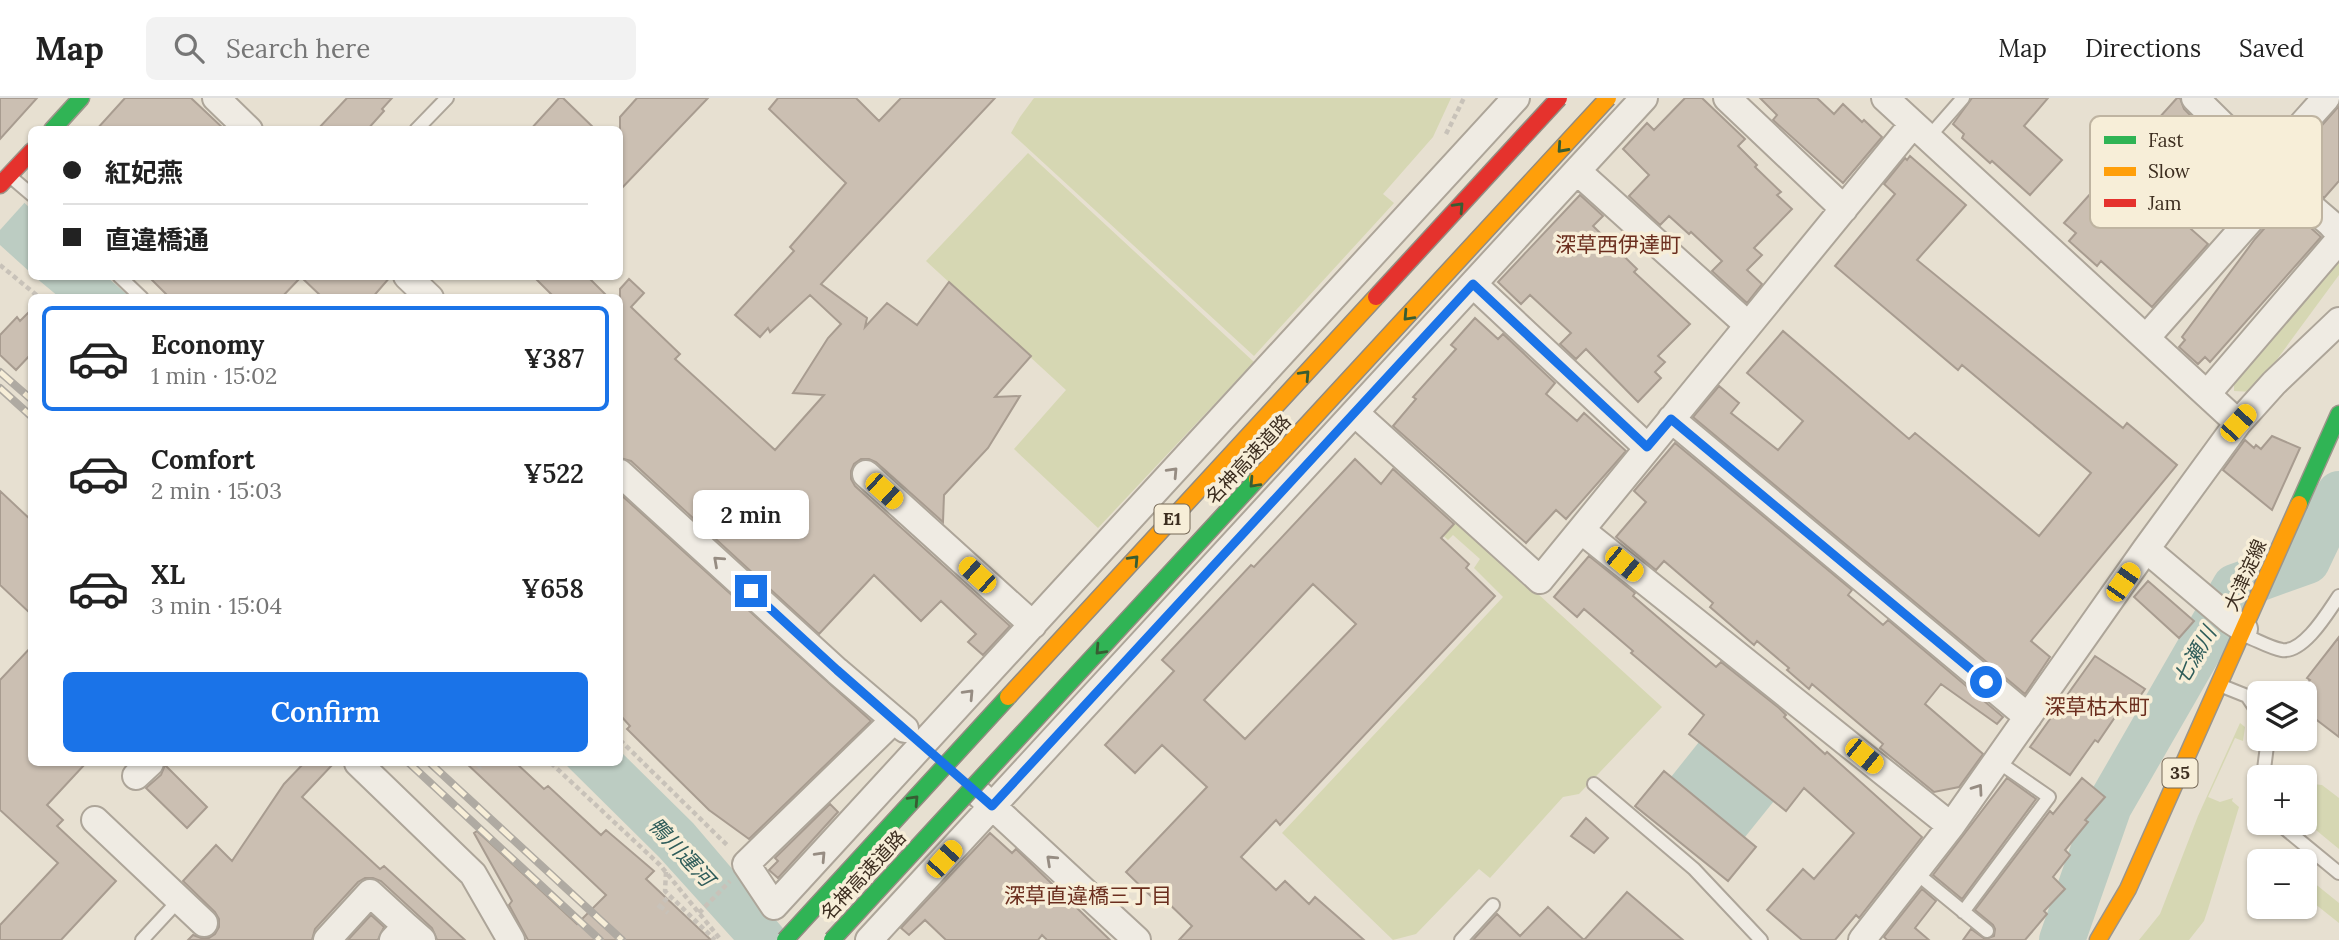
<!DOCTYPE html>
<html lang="en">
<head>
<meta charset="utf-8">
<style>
  body { margin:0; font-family:Lora,"Noto Sans JP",serif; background:#f2f2f2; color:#222; height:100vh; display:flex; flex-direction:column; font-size:26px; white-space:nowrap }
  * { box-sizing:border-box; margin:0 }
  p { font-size:23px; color:#767676 }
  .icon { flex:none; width:38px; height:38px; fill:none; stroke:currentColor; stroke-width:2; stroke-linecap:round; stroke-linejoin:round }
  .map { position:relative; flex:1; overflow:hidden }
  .side { position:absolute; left:28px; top:196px; width:595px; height:472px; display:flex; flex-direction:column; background:#fff; border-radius:10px; box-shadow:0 2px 5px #0004 }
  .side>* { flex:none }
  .banner { position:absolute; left:28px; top:28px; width:595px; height:154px; border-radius:10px; box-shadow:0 2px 5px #0004; display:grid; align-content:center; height:154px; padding:0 35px; background:#fff }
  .tools { position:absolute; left:2247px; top:583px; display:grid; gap:14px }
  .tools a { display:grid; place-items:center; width:70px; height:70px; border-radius:10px; background:#fff; box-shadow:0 2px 5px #0004; font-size:35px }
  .end { position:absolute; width:32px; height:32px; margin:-16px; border:9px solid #1a73e8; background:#fff; box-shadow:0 0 0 4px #fff }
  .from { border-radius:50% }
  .bubble { position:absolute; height:49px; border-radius:10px; background:#fff; box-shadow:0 2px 5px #0004; font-size:23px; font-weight:600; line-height:49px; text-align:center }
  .car { position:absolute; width:21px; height:42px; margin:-21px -10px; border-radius:9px; box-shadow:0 0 5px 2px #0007; background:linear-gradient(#f5c518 24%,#345 0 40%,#f5c518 0 76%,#345 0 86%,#f5c518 0) }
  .banner b { display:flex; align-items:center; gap:24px; height:66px; font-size:26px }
  .banner b+b { border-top:2px solid #e0e0e0 }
  .banner i { width:18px; height:18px; background:#222 }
  ul { padding:12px 0 0; list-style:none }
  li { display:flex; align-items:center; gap:21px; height:105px; margin:0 14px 10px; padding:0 21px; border:4px solid transparent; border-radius:10px }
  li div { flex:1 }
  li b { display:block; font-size:26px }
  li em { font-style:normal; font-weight:600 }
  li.on { border-color:#1a73e8 }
  li>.icon { width:63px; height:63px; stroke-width:1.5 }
  .action { display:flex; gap:14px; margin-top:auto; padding:14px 35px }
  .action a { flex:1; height:80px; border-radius:10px; background:#1a73e8; color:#fff; font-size:28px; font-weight:600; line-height:80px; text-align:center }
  header { display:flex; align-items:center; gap:42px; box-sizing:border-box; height:98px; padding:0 35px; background:#fff; border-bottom:2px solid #e0e0e0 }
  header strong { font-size:33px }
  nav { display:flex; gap:38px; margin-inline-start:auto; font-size:24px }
  .search { width:490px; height:63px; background:#f2f2f2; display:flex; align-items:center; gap:18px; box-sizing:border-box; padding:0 24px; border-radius:10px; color:#767676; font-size:26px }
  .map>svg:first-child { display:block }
</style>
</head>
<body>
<header>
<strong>Map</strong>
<div class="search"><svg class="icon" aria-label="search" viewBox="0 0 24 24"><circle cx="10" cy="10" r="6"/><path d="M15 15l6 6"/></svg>Search here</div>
<nav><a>Map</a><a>Directions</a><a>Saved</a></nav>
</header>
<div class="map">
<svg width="2339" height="842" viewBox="0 0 2339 842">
  <rect width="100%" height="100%" fill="#e7e0d1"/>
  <path fill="#d6d7b3" d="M1034 0H1451L1433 39 1383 96 1394 105 1254 258 1011 35 1020 19Z
    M1028 55 1254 264 1098 430 1014 351 1066 292 926 163Z
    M2339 164V177L2253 294 2234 293V280Z
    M1389 377 1450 431 1458 423 1662 609 1579 696 1563 699 1490 780 1479 771 1416 836 1393 842 1282 735 1503 499 1474 470 1480 461 1453 437 1448 442 1384 383Z
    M2240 625 2245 629 2243 643 2235 640 2208 699 2220 704 2233 700 2232 703 2239 709 2208 811 2204 823 2189 842H2139L2160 816 2198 718Z
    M2313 686 2322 687 2339 700V751L2305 723V690Z
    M2308 780 2339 805V825L2305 798V785Z"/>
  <path fill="#bcccc2" d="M0 82 31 111V175L0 147Z
    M35 179H107L130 199H59Z
    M1699 644 1774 703 1745 739 1671 679Z
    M620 653 693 725 793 842H734L659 759 564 665H620Z"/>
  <path fill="#e7e0d1" d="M0 79 27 102 0 132Z"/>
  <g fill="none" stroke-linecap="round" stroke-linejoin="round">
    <path stroke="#bcccc2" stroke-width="46" d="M2062 842 2109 708 2235 489 2307 463 2339 396"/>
  </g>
  <path fill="#cbbfb2" stroke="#a89c90" stroke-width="2" fill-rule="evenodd" d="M0 0H37L0 41Z
    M125 0H191L225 32H96Z
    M347 0H392L382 11 384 13 367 32H317Z
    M559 0H563L596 32H530Z
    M637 0H708L620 92V19Z
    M778 0H856L879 23 901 0H995L821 186 867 220 865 229 887 205 917 227 949 184 1031 258 995 299 1020 298 988 350 944 397 943 424 876 364 869 361H861L854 366 851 373V381L855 388 1010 528 983 557 968 544 976 536 941 503 921 523 874 477 819 536 631 363 620 360V191L629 181 644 195 631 209 680 256 675 261 775 352 824 297 793 295 828 240 841 226 810 197 770 234 768 230 760 239 735 217 794 153 790 149 846 85 769 11Z
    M1685 0H1702L1745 41 1738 48 1757 67 1755 69 1781 94 1777 97 1792 111 1754 150 1762 157 1747 172 1762 186 1747 205 1712 173 1722 163 1691 134 1689 136 1669 118 1660 127 1629 98 1649 77 1623 51 1647 25 1654 32Z
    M1760 0H1817L1834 16 1843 6 1862 24 1864 22 1882 39 1843 85 1773 22 1777 17Z
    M1972 0H2048L2024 28 2062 62 2030 97 1992 63 1990 65 1962 40 1964 36 1953 26Z
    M2177 0H2180L2184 11 2212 39 2157 101 2208 146 2152 209 2101 163 2097 168 2069 143 2076 135 2064 125Z
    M2339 8V83L2324 100 2287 67Z
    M1910 58 1966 107 1917 162 2123 330 2127 325 2177 367 2031 543 2050 559 2025 596 1693 319 1719 288 1739 305 1731 315 1778 352 1803 323 1747 275 1783 233 1909 341 1915 335 2039 438 2091 375 1962 267 1958 272 1835 168 1895 96 1884 86 1905 60 1907 62Z
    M1580 97 1603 118 1593 128 1637 171 1634 174 1690 226 1658 258 1665 264 1655 274 1661 280 1638 304 1586 251 1576 261 1560 246 1571 235 1530 197 1521 206 1498 184Z
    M2285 107 2321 139 2210 264 2205 259 2198 266 2179 249 2185 242 2182 239 2255 141Z
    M148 178H391L372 200H323L301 179 281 200H170Z
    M533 178H587L609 200H555Z
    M32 211V255L16 272 0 257V237L17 219 20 223Z
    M1475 220 1498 241 1503 236 1555 285 1546 296 1577 323 1584 315 1626 353 1566 421 1556 412 1526 445 1393 328 1416 301 1413 299 1456 251 1451 247Z
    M2272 338 2300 350 2272 412 2223 372 2245 342 2254 350 2256 347 2261 351Z
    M1675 345 1852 492 1848 497 1883 527 1888 522 2003 619 1997 626 1941 586 1925 606 1983 656 1959 689 1934 694 1880 650 1883 646 1812 586 1809 591 1787 572 1789 570 1757 543 1754 547 1710 509 1713 505 1664 463 1656 472 1616 439 1646 404 1634 393Z
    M1355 361 1381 386 1393 371 1454 426 1441 440 1469 466 1466 470 1495 498 1280 727 1276 722 1241 759 1276 792 1285 783 1309 806 1315 799 1364 842H1179L1192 828 1161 798 1156 803 1126 774 1207 689 1162 647 1135 675 1105 647 1174 573 1162 562 1251 467 1254 469ZM1313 486 1356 526 1245 641 1204 602Z
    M0 393 32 423V517L0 487Z
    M620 396 871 623 749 741 709 712 627 631 630 628 620 617Z
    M1589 458 1635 495 1633 498 1716 569 1721 564 1779 610 1786 617 1784 619 1825 656 1827 654 1922 739 1859 820 1856 817 1835 842H1802L1767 812 1803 771 1814 781 1854 735 1804 690 1786 713 1689 636 1704 617 1631 555 1633 553 1584 511 1577 519 1554 499Z
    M2148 483 2194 523 2179 540 2134 499Z
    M2339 539V639L2305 613V588L2310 582 2307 580Z
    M32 548V665H86L47 707 63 722 57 728 116 783 61 842H0V827L58 765 0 712V582Z
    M2095 558 2145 591 2133 608 2126 603 2098 644 2095 642 2070 677 2030 649Z
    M304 665H334L302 699 380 771 384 768 465 842H437L432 830 381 783 373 780H365L358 784 315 831 312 842H188L193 837 201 840H209L215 836 219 829V821L215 814 183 783 216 747 232 763 284 686Z
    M466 665H516L544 691 548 688 601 737 606 732 654 773 646 781 711 842H528L509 807 512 803 474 735 477 733 577 826 606 797Z
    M165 667 207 709 187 730 146 690 161 677Z
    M1664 673 1756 749 1728 783 1635 708Z
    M2007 680 2036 701 1962 801 1933 777Z
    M2082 680 2105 699 2085 722 2088 724 2065 752 2070 757 2053 779 2065 791 2044 813 2047 816 2025 842H1963L1971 831 1985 841 1994 838 1995 831 1993 827 1975 812 2050 713 2053 716Z
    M830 706 838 714 778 780 769 772 778 763 775 760Z
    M1586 720 1608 740 1594 755 1571 738Z
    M990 735 1012 755 1016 751 1110 842H1047L1042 837 1038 842H946L925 822 909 837 901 830Z
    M1922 791 1936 803 1915 830 1929 842H1887L1884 839Z
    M1627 794 1683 842H1584Z
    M1548 809 1584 842H1473L1497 816 1520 838Z
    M371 817 384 829 378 842H348Z"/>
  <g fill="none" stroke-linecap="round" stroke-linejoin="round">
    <g stroke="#ada599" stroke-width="16">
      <path id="lane" d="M416 32 447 0
        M1928 40 1963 0
        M12 80 32 97
        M119 178 142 200
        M2246 538C2257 542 2270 550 2282 552 2304 555 2328 514 2339 498
        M2222 588 2247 598 2259 616
        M2263 679 2268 640
        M1594 686 1694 771 1761 842
        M2259 699V701
        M2277 724 2339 775
        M1915 774 1987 833
        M1963 814 2049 699 1997 663
        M142 842 179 802
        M1461 842 1493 807"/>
    </g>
    <g stroke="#ada599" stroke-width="30">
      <path id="street" d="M216 0 249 32
        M1727 0 1844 111
        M1885 0 2238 325
        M2195 0 2268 72 2331 126 2339 135V141
        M2265 68 2326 0
        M1577 73 1748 227
        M407 178 430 200
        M1473 186 1647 349
        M2146 240 2283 85
        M2207 296 2339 142
        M1355 315 1540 482 1913 26
        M1671 321 2028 619
        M620 375 837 573 905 631
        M866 376 1033 527
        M1581 432 1951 728
        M2146 451 2230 522 2244 531
        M894 622 746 766 774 808 1516 0
        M358 665 473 776 511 842
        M136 678 150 665
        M979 696 1137 842
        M95 722 204 825
        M327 842 370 795 406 828
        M393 842 406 828 422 842
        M869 842 1644 0
        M1862 842 1951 728 2146 451 2238 325 2274 285 2339 223"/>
    </g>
    <g stroke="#9c958a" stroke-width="19">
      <path id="fast" d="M52 32 81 0
        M2299 406 2339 316"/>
    </g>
    <g stroke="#9c958a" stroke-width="19">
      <path id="slow" d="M2098 842 2128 791 2299 406"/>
    </g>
    <g stroke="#9c958a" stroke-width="19">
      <path id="jam" d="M0 87 32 53"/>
    </g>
    <path stroke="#c8c2b9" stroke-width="4.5" stroke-dasharray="5 3.5" stroke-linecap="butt" d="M1446 36 1464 0
      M0 167 40 200
      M620 642 729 749
      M551 665 660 767 721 842
      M477 666 480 669 484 665
      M666 774 665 793 715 842
      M660 808 668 815
      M658 810 669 798
      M699 815 730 783"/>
    <use href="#lane" stroke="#efebe3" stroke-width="12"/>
    <use href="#street" stroke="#efebe3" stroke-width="26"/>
    <use href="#fast" stroke="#30b455" stroke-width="16"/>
    <use href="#slow" stroke="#ff9f0a" stroke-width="16"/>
    <use href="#jam" stroke="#e5322d" stroke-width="16"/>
    <g stroke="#afaaa2" stroke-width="8">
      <path id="rail" d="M0 274 32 302
        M0 290 32 319
        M409 665 600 842
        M430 665 622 842"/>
    </g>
    <use href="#rail" stroke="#f7eed8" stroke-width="5" stroke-dasharray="16" stroke-linecap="butt"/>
    <g stroke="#928b80" stroke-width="19" stroke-linecap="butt">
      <path id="fast-bridge" d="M785 842 1008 599
        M832 842 1257 381"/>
    </g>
    <g stroke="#928b80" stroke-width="19" stroke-linecap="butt">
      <path id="slow-bridge" d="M1257 381 1608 0
        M1008 599 1376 199"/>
    </g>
    <g stroke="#928b80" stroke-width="19" stroke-linecap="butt">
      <path id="jam-bridge" d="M1376 199 1559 0"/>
    </g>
    <use href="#fast-bridge" stroke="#30b455" stroke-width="16"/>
    <use href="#slow-bridge" stroke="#ff9f0a" stroke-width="16"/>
    <use href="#jam-bridge" stroke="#e5322d" stroke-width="16"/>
  </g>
  <defs><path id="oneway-chevron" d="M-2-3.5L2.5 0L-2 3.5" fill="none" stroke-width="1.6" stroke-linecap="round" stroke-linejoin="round" transform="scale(1.75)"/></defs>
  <g stroke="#385d33">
    <use href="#oneway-chevron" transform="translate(1562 50) rotate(132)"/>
    <use href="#oneway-chevron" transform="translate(1459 109) rotate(-47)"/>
    <use href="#oneway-chevron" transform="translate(1408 218) rotate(133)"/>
    <use href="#oneway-chevron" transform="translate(1305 277) rotate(-47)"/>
    <use href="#oneway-chevron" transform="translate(1254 385) rotate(133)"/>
    <use href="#oneway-chevron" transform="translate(1134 462) rotate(-47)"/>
    <use href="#oneway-chevron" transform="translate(1100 552) rotate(133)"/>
    <use href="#oneway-chevron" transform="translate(914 702) rotate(-47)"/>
  </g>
  <g stroke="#968c82">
    <use href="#oneway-chevron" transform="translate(1173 374) rotate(-47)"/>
    <use href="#oneway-chevron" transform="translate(718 463) rotate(-138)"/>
    <use href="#oneway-chevron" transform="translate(969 596) rotate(-47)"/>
    <use href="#oneway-chevron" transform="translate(1978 691) rotate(-55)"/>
    <use href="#oneway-chevron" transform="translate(821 758) rotate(-47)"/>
    <use href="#oneway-chevron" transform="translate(1051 762) rotate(-137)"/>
  </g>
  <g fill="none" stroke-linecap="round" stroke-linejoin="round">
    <path stroke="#1a73e8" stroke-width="9" d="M751 493 837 572 992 708 1473 186 1647 349 1671 321 1986 584"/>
  </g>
  <g text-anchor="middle" stroke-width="7" stroke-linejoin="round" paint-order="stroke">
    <g fill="#f7eed8" stroke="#756857" stroke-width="2">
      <rect x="1154.5" y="406.5" width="35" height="29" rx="5"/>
      <rect x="2162.5" y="660.5" width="35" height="29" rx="5"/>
    </g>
    <g font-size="18" font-weight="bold" fill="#3d2e20">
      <text x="1172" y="427">E1</text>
      <text x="2180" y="681">35</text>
    </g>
    <g font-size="19" fill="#3d2e20" stroke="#f7eed8">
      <text transform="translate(1248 361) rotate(-47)" y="7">名神高速道路</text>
      <text transform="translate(2245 477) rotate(-66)" y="7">大津淀線</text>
      <text transform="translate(863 777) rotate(-47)" y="7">名神高速道路</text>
    </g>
    <g font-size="21" fill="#6b2e1e" stroke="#f7eed8">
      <text x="1618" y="154">深草西伊達町</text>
      <text x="2097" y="616">深草枯木町</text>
      <text x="1088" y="805">深草直違橋三丁目</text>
    </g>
    <g font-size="21" font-style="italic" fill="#2f5d5a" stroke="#f7eed8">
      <text transform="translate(2195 558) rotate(-60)" y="7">七瀬川</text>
      <text transform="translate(681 754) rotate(47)" y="7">鴨川運河</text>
    </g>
  </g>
  <rect x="2090" y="18" width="232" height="112" rx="10" fill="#f7eed8" stroke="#bfb4a1" stroke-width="2"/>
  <rect x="2104" y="38" width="32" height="8" fill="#30b455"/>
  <rect x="2104" y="69" width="32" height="9" fill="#ff9f0a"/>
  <rect x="2104" y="101" width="32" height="8" fill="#e5322d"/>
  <g font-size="19" fill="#3d2e20">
    <text x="2148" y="49">Fast</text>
    <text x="2148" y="80">Slow</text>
    <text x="2148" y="112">Jam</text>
  </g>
</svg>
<div class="tools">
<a><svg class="icon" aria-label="layers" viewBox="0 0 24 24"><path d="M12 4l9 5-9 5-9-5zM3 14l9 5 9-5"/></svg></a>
<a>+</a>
<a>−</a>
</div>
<i class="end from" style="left:1986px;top:584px"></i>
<i class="end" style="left:751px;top:493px"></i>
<div class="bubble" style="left:693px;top:392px;width:116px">2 min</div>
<i class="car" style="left:2238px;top:325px;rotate:42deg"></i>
<i class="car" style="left:884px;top:393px;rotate:132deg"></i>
<i class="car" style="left:1624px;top:466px;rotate:129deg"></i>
<i class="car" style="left:977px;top:477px;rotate:312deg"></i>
<i class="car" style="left:2123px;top:484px;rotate:35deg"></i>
<i class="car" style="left:1864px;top:658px;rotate:129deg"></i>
<i class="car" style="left:944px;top:761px;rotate:42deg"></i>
<div class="banner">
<b><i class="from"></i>紅妃燕</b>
<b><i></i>直違橋通</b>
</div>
<section class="side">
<ul>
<li class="on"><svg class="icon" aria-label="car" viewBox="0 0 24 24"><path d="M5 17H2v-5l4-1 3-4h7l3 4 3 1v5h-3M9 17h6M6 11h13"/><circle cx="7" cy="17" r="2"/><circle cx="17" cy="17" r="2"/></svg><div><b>Economy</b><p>1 min · 15:02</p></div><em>¥387</em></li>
<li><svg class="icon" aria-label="car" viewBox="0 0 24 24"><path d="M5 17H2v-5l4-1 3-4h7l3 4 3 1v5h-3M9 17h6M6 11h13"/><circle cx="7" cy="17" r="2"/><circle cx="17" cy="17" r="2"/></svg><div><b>Comfort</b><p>2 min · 15:03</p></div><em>¥522</em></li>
<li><svg class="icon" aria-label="car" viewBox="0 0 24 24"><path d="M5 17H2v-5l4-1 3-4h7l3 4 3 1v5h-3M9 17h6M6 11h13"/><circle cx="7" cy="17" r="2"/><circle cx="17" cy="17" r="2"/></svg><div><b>XL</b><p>3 min · 15:04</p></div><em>¥658</em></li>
</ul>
<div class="action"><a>Confirm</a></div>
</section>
</div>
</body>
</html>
